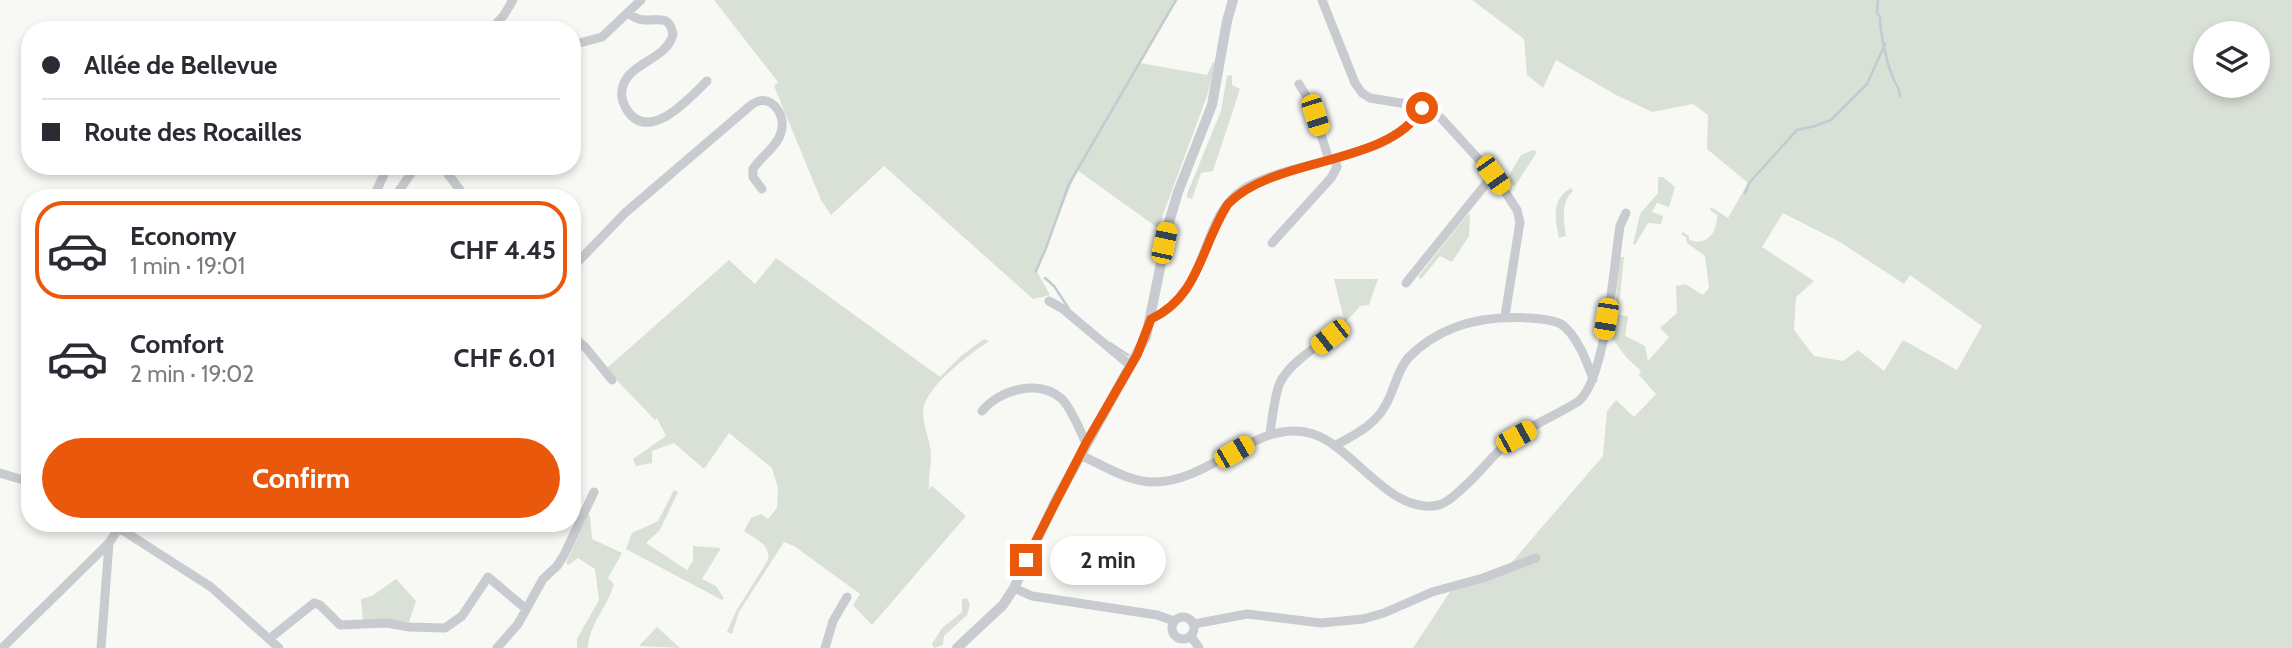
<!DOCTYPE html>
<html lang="en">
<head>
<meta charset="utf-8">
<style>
  body { margin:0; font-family:Cabin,sans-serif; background:#f2f2f3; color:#2b2b33; height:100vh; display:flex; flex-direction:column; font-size:26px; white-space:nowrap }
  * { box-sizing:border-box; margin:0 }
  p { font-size:23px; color:#7c7c81 }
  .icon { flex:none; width:38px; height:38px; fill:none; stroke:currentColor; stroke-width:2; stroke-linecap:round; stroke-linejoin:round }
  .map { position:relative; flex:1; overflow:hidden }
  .side { position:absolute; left:21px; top:189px; width:560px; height:343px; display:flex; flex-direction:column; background:#fff; border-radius:28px; box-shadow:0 4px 10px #0003 }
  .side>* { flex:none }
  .guide { position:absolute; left:21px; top:21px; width:560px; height:154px; border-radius:28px; box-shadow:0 4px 10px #0003; display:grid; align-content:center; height:154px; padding:0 21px; background:#fff }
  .buttons { position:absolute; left:2193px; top:21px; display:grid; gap:14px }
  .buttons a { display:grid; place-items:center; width:77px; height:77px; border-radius:50%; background:#fff; box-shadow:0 4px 10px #0003; font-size:35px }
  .end { position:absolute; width:32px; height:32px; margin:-16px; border:9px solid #ea580c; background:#fff; box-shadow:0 0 0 4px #fff }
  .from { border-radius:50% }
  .bubble { position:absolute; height:49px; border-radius:24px; background:#fff; box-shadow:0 4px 10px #0003; font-size:23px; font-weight:800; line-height:49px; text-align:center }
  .car { position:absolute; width:21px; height:42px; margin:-21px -10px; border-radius:9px; box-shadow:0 0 5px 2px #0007; background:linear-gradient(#f5c518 24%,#345 0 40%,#f5c518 0 76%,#345 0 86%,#f5c518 0) }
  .guide b { display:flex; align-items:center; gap:24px; height:66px; font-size:26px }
  .guide b+b { border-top:2px solid #e1e1e2 }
  .guide i { width:18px; height:18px; background:#2b2b33 }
  ul { padding:12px 0 0; list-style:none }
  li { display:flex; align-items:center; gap:21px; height:98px; margin:0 14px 10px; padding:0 7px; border:4px solid transparent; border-radius:28px }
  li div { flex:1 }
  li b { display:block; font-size:26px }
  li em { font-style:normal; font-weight:800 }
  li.selected { border-color:#ea580c }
  li>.icon { width:63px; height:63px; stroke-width:1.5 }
  .cta { display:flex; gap:14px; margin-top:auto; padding:14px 21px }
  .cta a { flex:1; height:80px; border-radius:42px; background:#ea580c; color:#fff; font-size:28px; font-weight:800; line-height:80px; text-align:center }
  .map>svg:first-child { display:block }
</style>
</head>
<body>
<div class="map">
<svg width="2292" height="648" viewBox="0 0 2292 648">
  <rect width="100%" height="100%" fill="#f8f8f5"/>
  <path fill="#d9e0d6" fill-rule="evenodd" d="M714 0H1176L1140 63 1207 75 1213 62 1215 64 1207 96 1158 228 1077 170 1036 270 1050 295 1033 299 884 166 831 215 821 200 774 86 778 82Z
    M1472 0H2292V648H1413L1450 592 1517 567 1512 562 1603 456 1607 411 1616 400 1634 417 1656 394 1639 375 1641 371 1626 357 1612 338 1620 257H1624L1618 315 1628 316 1625 336 1645 346 1648 361 1669 337 1660 328 1677 313 1676 286 1685 284 1703 295 1709 288 1705 256 1687 243 1686 237 1681 235 1683 232 1689 236V240C1708 246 1717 233 1717 215L1710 210 1711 207 1728 218 1748 183 1707 149 1708 115 1693 104 1652 112 1616 95 1556 60 1543 88 1527 75 1524 39ZM2205 33H2258V86H2205ZM1783 213 1840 242 1904 284 1910 275 1982 326 1957 370 1903 340 1884 371 1858 350 1843 361 1814 356 1794 330 1796 297 1814 281 1762 247Z
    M1232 75V85L1240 89 1213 171 1201 173 1192 199 1187 197V194L1221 111 1227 76Z
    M1533 150 1537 152 1515 186 1510 184 1508 177 1521 155Z
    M1658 177H1663L1675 187 1669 207 1657 203 1652 212 1663 216 1661 224 1648 223 1635 245 1633 244 1640 214 1658 193Z
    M1571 188 1573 191C1560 203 1564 220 1566 236L1559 238C1555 219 1551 199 1571 188Z
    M1468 214 1470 215 1469 236 1452 262 1440 256 1421 279 1418 277Z
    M776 258 940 377 961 356 984 339 989 341C970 354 923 388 923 412 923 427 931 442 931 456 931 467 928 477 929 489L932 486 966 516 872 625 853 605 860 594 794 546 784 542 739 612 732 634 727 632 736 611 768 560C771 544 755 539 744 531L751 518 761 514 768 519 777 508 778 488 772 468 729 433 704 469 674 443 652 451V463L636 466 633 459 666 436 657 418 655 420 606 369 729 260 755 284Z
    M1334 279H1378L1369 305 1360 306 1345 323Z
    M674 490 678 492 660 530 646 543 687 570 693 561V546L721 548 702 579 716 586 724 598 722 600 626 549 632 533 658 521Z
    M588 515 590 516 592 539 622 553 608 578 614 584C608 606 589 624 588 648H577V639L599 600 595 569 578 558 568 565 566 563Z
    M396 579 416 601 409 622 387 619 363 620 361 599 372 596Z
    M967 598 970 605 967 615 944 636 943 645 934 648 932 644 942 628 962 612V599Z
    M657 627 680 648 639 646Z"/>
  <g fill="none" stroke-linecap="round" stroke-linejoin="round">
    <path stroke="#c1cbd1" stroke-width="2.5" d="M1878 0 1877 13 1880 17C1880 33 1887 65 1894 80 1897 87 1900 88 1900 96
      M1745 193 1749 183 1797 130 1815 126 1831 120 1867 84 1885 44
      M1036 271 1046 248 1069 184 1176 0
      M1045 278 1054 286 1069 309
      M1110 343 1128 355"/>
    <path stroke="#c8cbcf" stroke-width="9" d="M1322 0 1355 83 1362 93 1370 98 1413 105 1441 118 1493 175 1504 190 1517 210 1520 222 1505 316
      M628 13C633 17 638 20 645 20 659 21 669 14 673 34 668 58 633 62 624 83 620 92 622 102 627 110 649 144 690 98 707 81
      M491 30 504 15 513 0
      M572 45 602 37 641 0
      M1299 84 1312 105 1329 160
      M442 166 466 198
      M373 198 388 166
      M394 198 416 166
      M1272 243 1331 178 1337 167 1335 159
      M572 268 625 213 750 106C756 101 763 98 771 103 776 106 779 111 781 116 788 141 764 152 753 169V177L762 189
      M1406 283 1493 175
      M1049 301 1063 309 1131 366
      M1151 319C1213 291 1197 218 1245 188 1293 159 1393 161 1422 108
      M572 336 586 348 612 380
      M982 411C999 390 1039 378 1062 399 1073 411 1079 429 1086 443
      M1270 434C1272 418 1274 400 1279 385 1287 363 1325 341 1344 327
      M1336 445C1359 433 1380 422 1390 396 1396 383 1398 370 1408 358 1441 324 1484 315 1530 318 1540 319 1552 319 1561 324 1577 335 1587 362 1593 379
      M1080 455C1103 465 1128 482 1154 482 1212 482 1259 416 1313 434 1354 447 1390 516 1439 505 1449 502 1457 493 1465 486 1481 472 1493 454 1510 441 1531 425 1557 415 1579 401 1606 377 1614 265 1620 226L1626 213
      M0 473 30 482
      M119 528 211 587 279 648
      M1014 588 1032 596 1157 615 1174 621
      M1172 628a11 11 0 1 1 22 0a11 11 0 1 1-22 0Z
      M1194 624 1247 614 1321 623 1363 619 1384 613 1432 592 1483 578 1536 558
      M1191 636 1199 648
      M269 639 314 603 320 605 340 625 387 623 409 627 445 628 462 616 488 577 525 608
      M2 648 109 543 120 526
      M101 648 109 543
      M497 648 518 624 543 579 557 566 564 555 594 492
      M825 648 833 621 847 597"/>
    <path stroke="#c8cbcf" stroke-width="10" d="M957 648 1003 605 1014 588 1056 500 1146 337 1170 219 1178 192 1212 105 1227 21 1233 0"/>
  </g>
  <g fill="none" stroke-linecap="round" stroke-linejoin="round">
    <path stroke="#ea580c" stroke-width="9" d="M1026 560 1086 443 1137 355 1151 319C1200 296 1201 245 1228 204 1274 156 1390 166 1422 108"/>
  </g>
</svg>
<div class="buttons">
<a><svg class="icon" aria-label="layers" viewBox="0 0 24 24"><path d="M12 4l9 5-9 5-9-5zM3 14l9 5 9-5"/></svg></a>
</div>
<i class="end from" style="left:1422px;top:108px"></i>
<i class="end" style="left:1026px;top:560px"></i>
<div class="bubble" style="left:1050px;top:536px;width:116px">2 min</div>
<i class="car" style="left:1315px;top:115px;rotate:162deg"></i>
<i class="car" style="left:1493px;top:175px;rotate:145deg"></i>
<i class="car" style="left:1164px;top:243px;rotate:12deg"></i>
<i class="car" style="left:1606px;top:319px;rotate:189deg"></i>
<i class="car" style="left:1330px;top:337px;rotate:232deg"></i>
<i class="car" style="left:1516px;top:437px;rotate:61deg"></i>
<i class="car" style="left:1234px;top:452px;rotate:60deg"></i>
<div class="guide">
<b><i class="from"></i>Allée de Bellevue</b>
<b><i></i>Route des Rocailles</b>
</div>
<section class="side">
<ul>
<li class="selected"><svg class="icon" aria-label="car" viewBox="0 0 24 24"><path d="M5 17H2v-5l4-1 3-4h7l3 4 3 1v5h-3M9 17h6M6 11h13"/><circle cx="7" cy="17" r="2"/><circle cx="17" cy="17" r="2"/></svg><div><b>Economy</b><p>1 min · 19:01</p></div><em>CHF 4.45</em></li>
<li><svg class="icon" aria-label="car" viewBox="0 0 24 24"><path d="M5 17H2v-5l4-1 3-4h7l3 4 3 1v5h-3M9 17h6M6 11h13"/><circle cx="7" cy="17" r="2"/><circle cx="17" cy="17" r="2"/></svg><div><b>Comfort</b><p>2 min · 19:02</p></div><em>CHF 6.01</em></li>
</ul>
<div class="cta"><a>Confirm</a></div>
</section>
</div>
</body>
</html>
